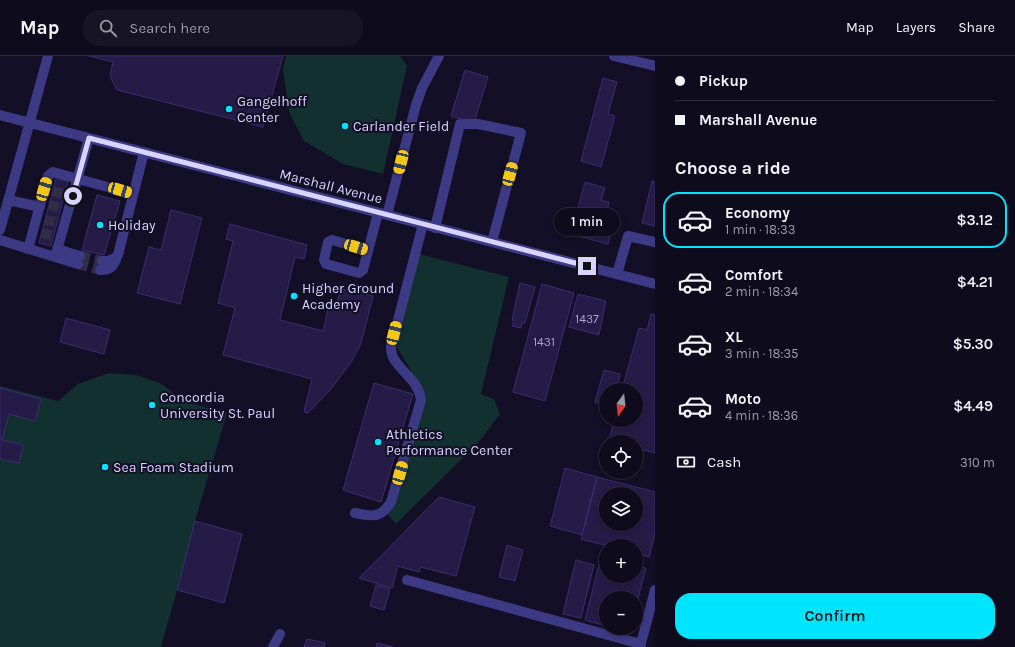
<!DOCTYPE html>
<html lang="en">
<head>
<meta charset="utf-8">
<style>
  body { margin:0; font-family:Karla,sans-serif; background:#171425; color:#f1f3f6; height:100vh; display:flex; flex-direction:column; font-size:15px; white-space:nowrap }
  * { box-sizing:border-box; margin:0 }
  p { font-size:13px; color:#9b9ba3 }
  .icon { flex:none; width:22px; height:22px; fill:none; stroke:currentColor; stroke-width:2; stroke-linecap:round; stroke-linejoin:round }
  .map { position:relative; flex:1; overflow:hidden }
  .sheet { display:flex; flex-direction:column; background:#0e0b1c; width:360px }
  .sheet>* { flex:none }
  .banner { display:grid; align-content:center; height:88px; padding:0 20px; background:#0e0b1c }
  .needle { width:26px; rotate:195deg }
  .tools { position:absolute; left:599px; top:327px; display:grid; gap:8px }
  .tools a { display:grid; place-items:center; width:44px; height:44px; border-radius:50%; background:#0e0b1c; box-shadow:0 2px 6px #0003,0 0 0 1px #2e2b3b; font-size:20px }
  .end { position:absolute; width:18px; height:18px; margin:-9px; border:5px solid #d9d4ff; background:#111; box-shadow:0 0 0 2px #111 }
  .from { border-radius:50% }
  .bubble { position:absolute; height:28px; border-radius:14px; background:#0e0b1c; box-shadow:0 2px 6px #0003,0 0 0 1px #2e2b3b; font-size:13px; font-weight:600; line-height:28px; text-align:center }
  .car { position:absolute; width:12px; height:24px; margin:-12px -6px; border-radius:5px; box-shadow:0 0 3px 1px #0007; background:linear-gradient(#f5c518 24%,#345 0 40%,#f5c518 0 76%,#345 0 86%,#f5c518 0) }
  .banner b { display:flex; align-items:center; gap:14px; height:38px; font-size:15px }
  .banner b+b { border-top:1px solid #2e2b3b }
  .banner i { width:10px; height:10px; background:#f1f3f6 }
  ul { padding:0; list-style:none }
  li { display:flex; align-items:center; gap:12px; height:56px; margin:0 8px 6px; padding:0 12px; border:2px solid transparent; border-radius:16px }
  li div { flex:1 }
  li b { display:block; font-size:15px }
  li em { font-style:normal; font-weight:600 }
  li.selected { border-color:#00e5ff }
  li>.icon { width:36px; height:36px; stroke-width:1.5 }
  h2 { padding:0 20px; font-size:18px; line-height:48px }
  .pay { display:flex; align-items:center; gap:10px; height:44px; padding:0 20px; font-size:15px }
  .pay p { margin-inline-start:auto }
  .button { display:flex; gap:8px; margin-top:auto; padding:8px 20px }
  .button a { flex:1; height:46px; border-radius:16px; background:#00e5ff; color:#111; font-size:16px; font-weight:600; line-height:46px; text-align:center }
  header { display:flex; align-items:center; gap:24px; box-sizing:border-box; height:56px; padding:0 20px; background:#0e0b1c; border-bottom:1px solid #2e2b3b }
  header strong { font-size:19px }
  nav { display:flex; gap:22px; margin-inline-start:auto; font-size:14px }
  .search { width:280px; height:36px; background:#171425; display:flex; align-items:center; gap:10px; box-sizing:border-box; padding:0 14px; border-radius:16px; color:#9b9ba3; font-size:15px }
  main { display:flex; flex:1; min-height:0 }
  .map>svg:first-child { display:block }
</style>
</head>
<body>
<header>
<strong>Map</strong>
<div class="search"><svg class="icon" aria-label="search" viewBox="0 0 24 24"><circle cx="10" cy="10" r="6"/><path d="M15 15l6 6"/></svg>Search here</div>
<nav><a>Map</a><a>Layers</a><a>Share</a></nav>
</header>
<main>
<div class="map">
<svg width="655" height="591" viewBox="0 0 655 591">
  <rect width="100%" height="100%" fill="#130f26"/>
  <path fill="#12302f" d="M286 0H400L407 10 383 118 343 108 304 85 289 56 283 13Z
    M419 198 509 221 481 338 494 343 500 358 478 387 396 468 387 458 393 450 426 339 395 288Z
    M109 317 136 319 160 327 186 346 227 357 195 465 242 478 224 547 177 534 161 591H0V330L58 345 78 328Z"/>
  <path fill="#241b47" stroke="#3b2d73" fill-rule="evenodd" d="M89 0H283L263 71 117 34 110 20 113 6Z
    M465 14 488 21 474 67 451 60Z
    M603 22 617 26 608 58 615 60 601 111 581 105Z
    M56 122 68 125 51 190 39 187Z
    M652 125 655 126V170L642 167Z
    M585 126 605 132 601 144 609 146 605 162 614 165 608 188 571 178Z
    M97 139 120 145 104 199 82 194Z
    M171 154 202 162 180 248 137 237 149 191 161 194Z
    M230 168 307 189 304 203 295 201 280 264 323 275 328 253H335L341 233 373 240 361 287 352 305 331 333 308 357 304 356 312 323 223 299 235 252 218 247 233 185 226 183Z
    M520 227 535 231 525 267 522 266 521 272 512 270 514 264H512Z
    M542 228 574 237 545 345 513 336Z
    M578 238 606 245 599 279 569 271Z
    M651 258 655 259V397L636 392V386L609 385 614 364H636V334H622L639 272 647 274Z
    M66 262 110 274 104 298 60 286Z
    M604 314 620 318 616 334H606V349L595 346Z
    M374 327 413 338 381 446 343 434Z
    M0 332 41 343 35 365 9 358 2 384 23 389 19 407 0 403Z
    M565 412 597 421 582 479 550 470Z
    M597 421 655 436V477L649 501 636 497V490H608L581 483ZM606 438H636V468H606Z
    M439 441 475 451 456 520 421 511 419 516 398 510 392 532 359 522Z
    M195 465 242 478 224 547 177 534Z
    M507 489 523 494 515 525 499 521Z
    M601 501 606 502V520H636V510L646 512 636 550V542H606V570L585 564Z
    M576 504 594 509 581 562 563 558Z
    M376 529 390 533 384 554 370 550Z
    M307 583 325 587 324 591H304Z
    M377 587 393 591H376Z"/>
  <g fill="none" stroke-linecap="round" stroke-linejoin="round">
    <path stroke="#312d47" stroke-width="10" stroke-dasharray="10 5" stroke-linecap="butt" d="M53 135 64 138
      M49 149 61 152
      M45 164 57 166
      M42 177 53 180
      M80 200 102 205
      M78 208 100 214"/>
    <path stroke="#3d3a85" stroke-width="10" d="M614 0 655 10
      M0 59 655 228
      M8 144 40 151
      M387 159 416 49 422 32 439 0
      M435 172 460 68H478L521 77 492 186
      M0 174 48 0
      M0 184 55 201 89 82
      M28 193 48 120 53 116 133 138
      M57 193 80 200
      M368 194 332 184 328 186 324 204 326 208 359 217 363 214 378 157
      M55 201 78 208
      M102 205C109 205 113 204 118 199L144 96
      M100 214C110 215 114 210 117 201
      M617 218 628 180 655 186
      M355 457C373 461 381 462 391 446L421 344C419 325 403 318 394 303 392 300 391 294 391 291L423 168
      M407 524 641 588
      M273 591 280 578
      M640 591 655 534"/>
  </g>
  <g fill="none" stroke-linecap="round" stroke-linejoin="round">
    <path stroke="#d9d4ff" stroke-width="5" d="M73 140 89 82 587 210"/>
  </g>
  <g fill="#00e5ff" stroke="#130f26" stroke-width="1.5">
    <circle cx="229" cy="53" r="4"/>
    <circle cx="345" cy="70" r="4"/>
    <circle cx="100" cy="169" r="4"/>
    <circle cx="294" cy="240" r="4"/>
    <circle cx="152" cy="349" r="4"/>
    <circle cx="378" cy="386" r="4"/>
    <circle cx="105" cy="411" r="4"/>
  </g>
  <g text-anchor="middle" stroke-width="4" stroke-linejoin="round" paint-order="stroke">
    <g font-size="12" fill="#aca6d1">
      <text x="587" y="267">1437</text>
      <text x="544" y="290">1431</text>
    </g>
    <g font-size="14" fill="#d9d4ff" stroke="#130f26" text-anchor="start">
      <text x="237" y="50">Gangelhoff<tspan x="237" dy="16">Center</tspan></text>
      <text x="353" y="75">Carlander Field</text>
      <text x="108" y="174">Holiday</text>
      <text x="302" y="237">Higher Ground<tspan x="302" dy="16">Academy</tspan></text>
      <text x="160" y="346">Concordia<tspan x="160" dy="16">University St. Paul</tspan></text>
      <text x="386" y="383">Athletics<tspan x="386" dy="16">Performance Center</tspan></text>
      <text x="113" y="416">Sea Foam Stadium</text>
    </g>
    <g font-size="14" fill="#d9d4ff" stroke="#130f26">
      <text transform="translate(331 130) rotate(14)" y="5">Marshall Avenue</text>
    </g>
  </g>
</svg>
<div class="tools">
<a><svg class="needle" viewBox="-14 -14 28 28"><path d="M0-13l5 13h-10z" fill="#e53935"/><path d="M0 13l5-13h-10z" fill="#9b9ba3"/></svg></a>
<a><svg class="icon" aria-label="locate" viewBox="0 0 24 24"><circle cx="12" cy="12" r="6"/><path d="M12 2v4M12 18v4M2 12h4M18 12h4"/></svg></a>
<a><svg class="icon" aria-label="layers" viewBox="0 0 24 24"><path d="M12 4l9 5-9 5-9-5zM3 14l9 5 9-5"/></svg></a>
<a>+</a>
<a>−</a>
</div>
<i class="end from" style="left:73px;top:140px"></i>
<i class="end" style="left:587px;top:210px"></i>
<div class="bubble" style="left:554px;top:152px;width:66px">1 min</div>
<i class="car" style="left:401px;top:106px;rotate:194deg"></i>
<i class="car" style="left:510px;top:118px;rotate:15deg"></i>
<i class="car" style="left:44px;top:133px;rotate:16deg"></i>
<i class="car" style="left:120px;top:134px;rotate:106deg"></i>
<i class="car" style="left:356px;top:191px;rotate:106deg"></i>
<i class="car" style="left:394px;top:277px;rotate:14deg"></i>
<i class="car" style="left:400px;top:417px;rotate:16deg"></i>
</div>
<section class="sheet">
<div class="banner">
<b><i class="from"></i>Pickup</b>
<b><i></i>Marshall Avenue</b>
</div>
<h2>Choose a ride</h2>
<ul>
<li class="selected"><svg class="icon" aria-label="car" viewBox="0 0 24 24"><path d="M5 17H2v-5l4-1 3-4h7l3 4 3 1v5h-3M9 17h6M6 11h13"/><circle cx="7" cy="17" r="2"/><circle cx="17" cy="17" r="2"/></svg><div><b>Economy</b><p>1 min · 18:33</p></div><em>$3.12</em></li>
<li><svg class="icon" aria-label="car" viewBox="0 0 24 24"><path d="M5 17H2v-5l4-1 3-4h7l3 4 3 1v5h-3M9 17h6M6 11h13"/><circle cx="7" cy="17" r="2"/><circle cx="17" cy="17" r="2"/></svg><div><b>Comfort</b><p>2 min · 18:34</p></div><em>$4.21</em></li>
<li><svg class="icon" aria-label="car" viewBox="0 0 24 24"><path d="M5 17H2v-5l4-1 3-4h7l3 4 3 1v5h-3M9 17h6M6 11h13"/><circle cx="7" cy="17" r="2"/><circle cx="17" cy="17" r="2"/></svg><div><b>XL</b><p>3 min · 18:35</p></div><em>$5.30</em></li>
<li><svg class="icon" aria-label="car" viewBox="0 0 24 24"><path d="M5 17H2v-5l4-1 3-4h7l3 4 3 1v5h-3M9 17h6M6 11h13"/><circle cx="7" cy="17" r="2"/><circle cx="17" cy="17" r="2"/></svg><div><b>Moto</b><p>4 min · 18:36</p></div><em>$4.49</em></li>
</ul>
<div class="pay"><svg class="icon" aria-label="cash" viewBox="0 0 24 24"><path d="M3 7h18v10H3z"/><circle cx="12" cy="12" r="2"/></svg>Cash<p>310 m</p></div>
<div class="button"><a>Confirm</a></div>
</section>
</main>
</body>
</html>
